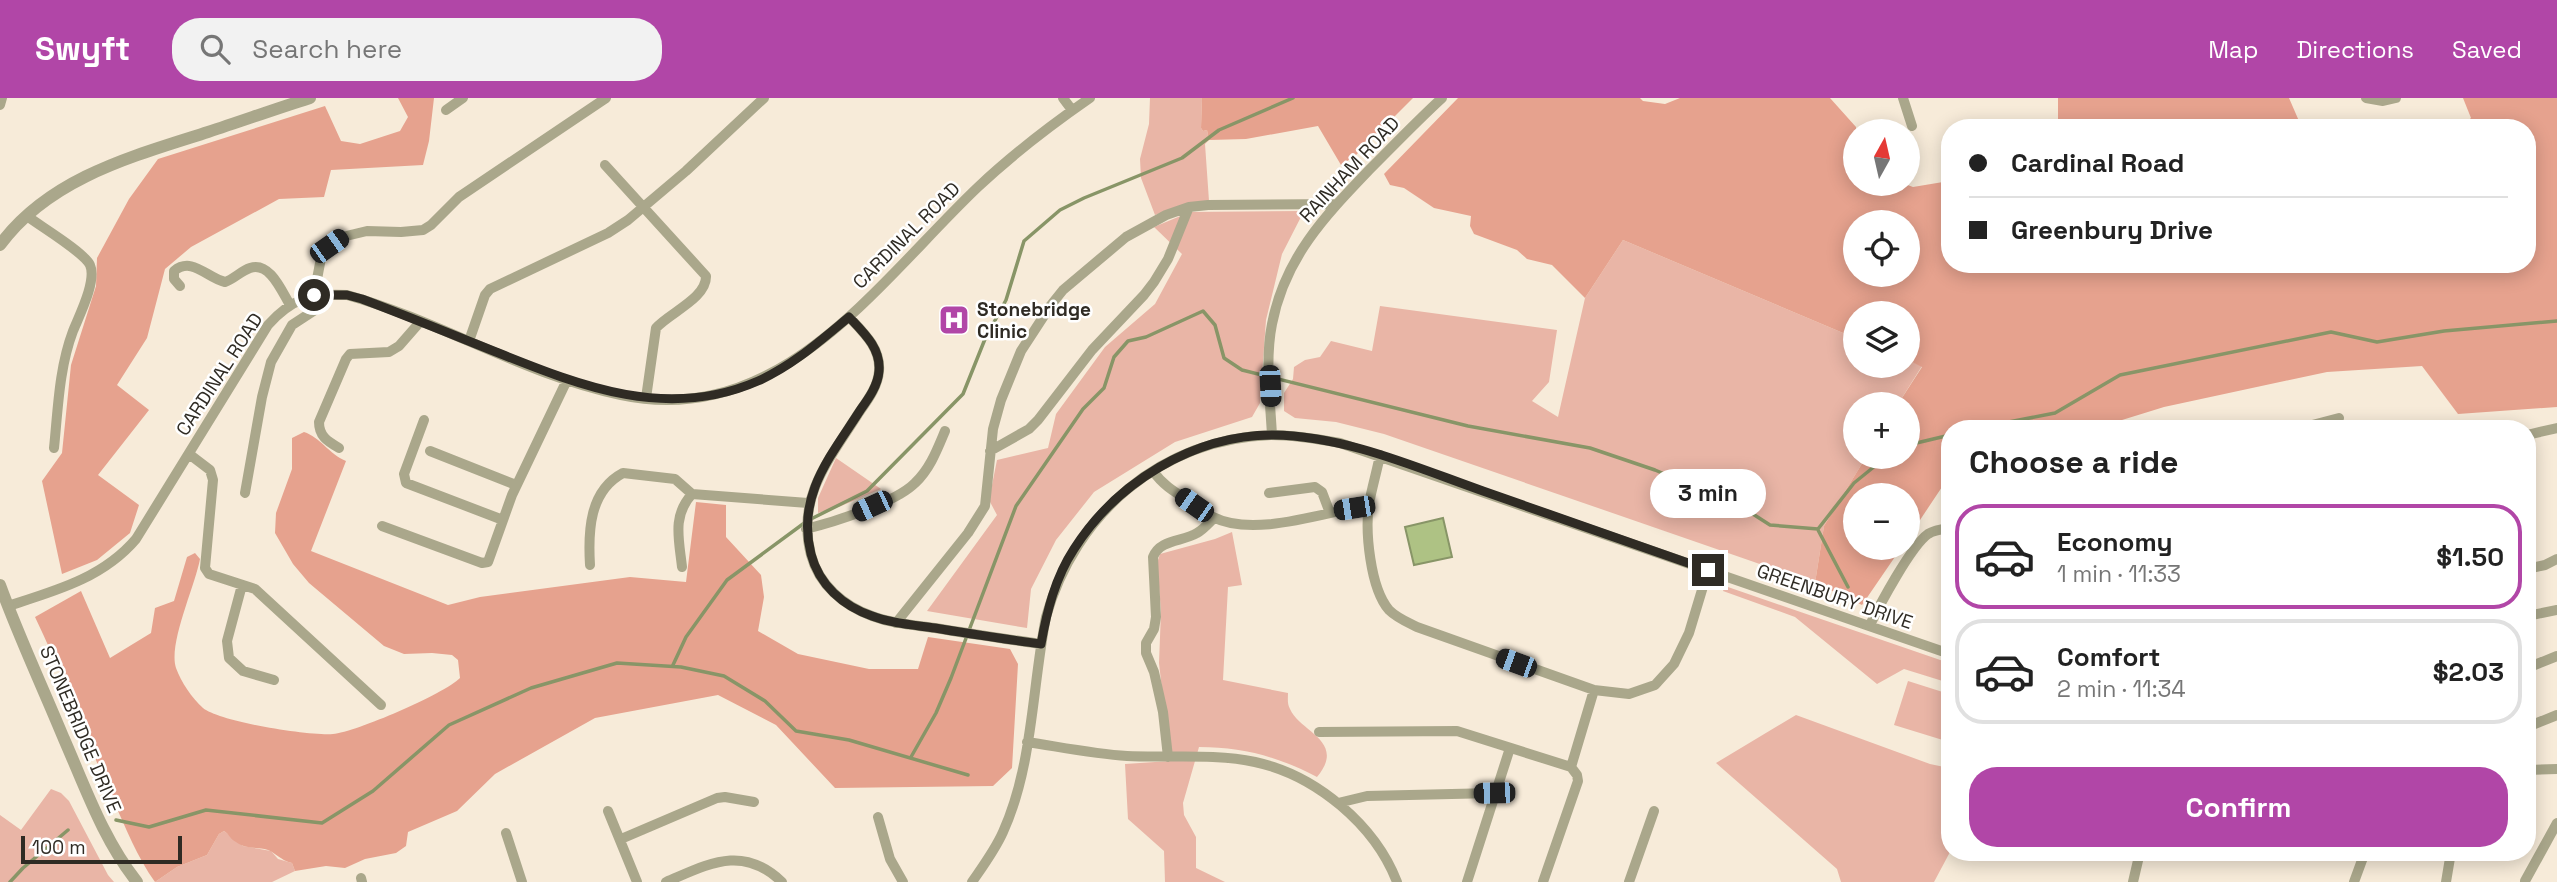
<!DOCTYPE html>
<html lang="en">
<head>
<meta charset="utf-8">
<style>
  body { margin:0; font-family:"Space Grotesk",sans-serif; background:#f2f2f2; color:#222; height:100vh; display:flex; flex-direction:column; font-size:26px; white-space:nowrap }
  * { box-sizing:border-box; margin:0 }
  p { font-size:23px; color:#767676 }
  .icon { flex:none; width:38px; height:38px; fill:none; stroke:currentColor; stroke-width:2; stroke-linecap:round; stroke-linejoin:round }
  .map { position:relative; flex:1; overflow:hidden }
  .panel { position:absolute; left:1941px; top:322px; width:595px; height:441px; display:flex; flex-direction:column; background:#fff; border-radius:28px; box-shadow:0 4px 18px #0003 }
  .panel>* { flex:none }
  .hud { position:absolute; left:1941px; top:21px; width:595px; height:154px; border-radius:28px; box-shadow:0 4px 18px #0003; display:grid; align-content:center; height:154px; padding:0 28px; background:#fff }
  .needle { width:46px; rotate:8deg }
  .buttons { position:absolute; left:1843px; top:21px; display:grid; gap:14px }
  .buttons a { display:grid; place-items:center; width:77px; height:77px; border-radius:50%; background:#fff; box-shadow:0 4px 18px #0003; font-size:35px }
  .scale { position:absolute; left:21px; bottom:18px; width:161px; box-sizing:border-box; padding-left:7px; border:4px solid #2f2b24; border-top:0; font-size:19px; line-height:24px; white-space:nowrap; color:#2f2b24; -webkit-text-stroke:5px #fff; paint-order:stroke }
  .end { position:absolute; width:32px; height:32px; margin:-16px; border:9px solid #2f2b24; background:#fff; box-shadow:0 0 0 4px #fff }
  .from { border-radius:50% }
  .bubble { position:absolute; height:49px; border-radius:24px; background:#fff; box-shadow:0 4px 18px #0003; font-size:23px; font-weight:800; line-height:49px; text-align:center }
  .car { position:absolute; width:21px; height:42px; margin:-21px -10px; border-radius:9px; box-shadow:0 0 5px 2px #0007; background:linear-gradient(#222 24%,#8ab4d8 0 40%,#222 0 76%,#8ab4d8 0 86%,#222 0) }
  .hud b { display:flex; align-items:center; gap:24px; height:66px; font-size:26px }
  .hud b+b { border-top:2px solid #e0e0e0 }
  .hud i { width:18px; height:18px; background:#222 }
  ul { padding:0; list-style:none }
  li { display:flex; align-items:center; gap:21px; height:105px; margin:0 14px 10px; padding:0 14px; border:4px solid #e0e0e0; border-radius:28px }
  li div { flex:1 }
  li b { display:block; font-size:26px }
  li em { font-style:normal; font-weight:800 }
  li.on { border-color:#b146a7 }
  li>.icon { width:63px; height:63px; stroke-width:1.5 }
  h2 { padding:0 28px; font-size:32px; line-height:84px }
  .action { display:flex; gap:14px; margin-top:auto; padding:14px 28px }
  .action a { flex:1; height:80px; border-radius:28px; background:#b146a7; color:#fff; font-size:28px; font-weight:800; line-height:80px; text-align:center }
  header { display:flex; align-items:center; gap:42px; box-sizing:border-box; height:98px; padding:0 35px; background:#b146a7; color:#fff }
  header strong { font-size:33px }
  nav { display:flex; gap:38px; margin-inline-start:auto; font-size:24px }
  .search { width:490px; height:63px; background:#f2f2f2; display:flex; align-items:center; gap:18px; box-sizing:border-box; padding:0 24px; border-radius:28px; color:#767676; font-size:26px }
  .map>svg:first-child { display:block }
</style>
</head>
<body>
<header>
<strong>Swyft</strong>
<div class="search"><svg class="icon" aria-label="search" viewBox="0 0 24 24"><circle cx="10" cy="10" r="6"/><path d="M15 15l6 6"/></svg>Search here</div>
<nav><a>Map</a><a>Directions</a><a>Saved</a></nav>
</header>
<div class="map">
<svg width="2557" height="784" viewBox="0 0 2557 784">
  <rect width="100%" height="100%" fill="#f7ebd9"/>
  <path fill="#e9b5a6" d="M1150 0H1202L1201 30 1203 33 1207 32 1209 42 1205 46 1209 103 1190 105 1155 117 1141 80 1140 61 1149 26Z
    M1304 113 1282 156 1266 222 1260 305 1252 319 1175 344 1094 394 1056 442 1031 491 1027 530 927 513 997 417 989 402 997 362 1048 350 1056 316 1105 249 1155 206 1182 156 1154 129 1190 114Z
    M1623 142 1855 240V268H1908V262L1922 268 1898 306H1855V359H1866L1824 428 1815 485 1384 336 1336 324 1295 320 1284 313V295L1293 281 1294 269 1305 262 1320 259 1331 243 1372 253 1380 208 1557 232 1549 284 1532 303 1558 319 1585 200Z
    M836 360 881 391 841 408 818 415V400Z
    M1232 434 1242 487 1228 489 1223 582 1288 595C1288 600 1287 606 1290 611 1300 634 1347 643 1317 679 1279 659 1243 649 1199 649L1183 705 1184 717 1196 739V770L1225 784H1165L1164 753 1128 721 1125 666 1170 663 1159 565 1161 513 1157 465 1160 456 1215 441Z
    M1725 488 1949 565V585L1904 571 1877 586 1795 519 1723 493Z
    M1908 583 1949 596V632L1946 643 1894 627Z
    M1796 617 1930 666 1949 670 1950 754 1934 784H1841L1837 771 1716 665Z
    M51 691 61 695 69 703 108 777 114 784H0V717L21 732Z
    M224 733 243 748 271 753 278 761 292 765 295 773 272 784H155L177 769 207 757 219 736Z"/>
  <path fill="#e6a28e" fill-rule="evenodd" d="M398 0H434L429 43 423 67 331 72 324 99 279 101 191 149 165 171 147 240 117 287 149 312 98 377 139 407 130 435 97 462 62 476 42 383 62 355 71 267 96 188 97 160 129 101 158 61 325 8 341 43 360 46 400 33 408 19Z
    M1202 0H1413L1355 58 1341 67 1318 28 1246 41 1209 42 1207 32 1203 33 1201 30Z
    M1458 0H1640L1643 3 1665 6 1680 0H1830L1856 29 1855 86H1905L1913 89 1949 83 1950 166H2527V30H2460L2471 20 2463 0H2557V309L2458 316 2422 268 2327 274 2164 309 2093 331H1950L1949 386 1942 389 1908 440V397H1855V450H1901L1862 507 1815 485 1824 428 1866 359H1908V306H1898L1922 269 1908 262V215H1855V240L1623 142 1585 200 1552 167 1527 161 1517 152 1474 136 1470 128 1471 118 1434 110 1404 90 1390 87 1384 76ZM1908 124V177H1855V124Z
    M2058 0H2289L2302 30H2058Z
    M304 334C320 339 329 356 346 363L311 453 448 507 480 499 630 479 686 484 696 404 726 407V439L761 477 764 499 758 533 798 556 869 571H918L928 539 1010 551 1018 566 1012 670 993 688 835 690 776 627 718 597 595 620 495 676 457 713 408 734 406 748 396 755 365 761 345 770 326 768 295 773 292 765C280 762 276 755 268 752 257 749 245 751 236 744 230 741 229 736 224 733L219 736 207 757 177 769 155 784C137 759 126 730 113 702 86 641 64 579 35 519L81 493 110 560 151 535 155 510 174 503 187 459 195 455 200 461C195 488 168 546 176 570 181 584 192 600 203 610 220 624 310 638 333 636 356 634 444 596 460 580L458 562 452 557 432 555 404 556 384 548 309 485 293 466 275 435 276 415 292 371V340Z"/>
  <path fill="#aec284" stroke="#889567" stroke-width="2" d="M1443 420 1452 459 1414 467 1405 429Z"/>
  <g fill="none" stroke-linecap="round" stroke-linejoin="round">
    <path stroke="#889567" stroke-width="3.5" d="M1973 331 2055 315 2120 277 2331 234 2377 244 2444 233 2557 223
      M1908 347 1950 337
      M1818 432 1848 489
      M673 567 686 539 727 482 807 423 867 393 963 296 985 241 1006 202 1024 143 1060 112 1084 100 1182 60 1219 32 1293 0
      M911 659 936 615 951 580 1016 408 1083 311 1104 290 1114 259 1128 243 1146 239 1203 213 1215 227 1224 260 1242 272 1468 328 1590 350 1655 372 1742 409 1770 427 1818 431 1854 385 1886 359
      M116 722 149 729 206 712 322 725 373 693 449 627 531 590 617 565 681 569 724 578 765 603 796 633 849 642 968 677
      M10 784 23 770 68 732"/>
    <path stroke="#aaa78b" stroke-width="10" d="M1063 0 1072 12
      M1903 0 1912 28
      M2366 0 2383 3 2396 0
      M0 7 2 0
      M446 12 463 0
      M605 67 706 178C707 200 669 215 656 230L646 300
      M27 118C40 128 84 154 90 167 97 183 79 218 73 233 59 270 58 311 54 350
      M180 188 174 181V173C192 158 207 180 225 184 234 181 241 173 250 170 270 163 282 194 290 207
      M314 197 321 160 329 148 342 139 367 133 401 134 423 132 431 127 459 99 606 0
      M849 219C863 234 881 250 879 273 878 289 867 303 858 316 829 362 796 399 811 457 819 487 844 508 872 518 893 526 914 527 935 530 971 536 1006 541 1041 546
      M469 243 485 197 490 191 608 135 628 122 686 73 764 0
      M424 322 404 376 406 385 503 422
      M2297 331 2339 320
      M1272 337C1270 301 1265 261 1272 226 1285 159 1325 118 1370 71 1394 47 1417 23 1442 0
      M2527 337 2557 330
      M339 350C327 343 319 338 319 324L346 261 350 256 389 254 399 248 420 224
      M430 353 516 387
      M990 353 1029 331 1038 322 1092 252 1144 197 1154 184 1168 161 1189 109
      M189 356 210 372 213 382 205 470 209 476 255 491 381 607
      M1380 357C1377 373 1372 389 1369 406 1365 433 1370 490 1389 512 1397 520 1407 524 1417 529L1594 592 1629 596 1655 587 1674 566 1689 535 1708 472
      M1153 373C1162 386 1173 393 1186 401 1194 407 1203 415 1213 419 1254 440 1325 414 1369 407
      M245 395 262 299 271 264 292 227 318 210 323 196
      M1269 395 1315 389 1322 394 1330 415
      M382 428 482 465 488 464 512 397 567 282
      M806 431C834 424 895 405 915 385 930 371 937 352 945 333
      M590 467C588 434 589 393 623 375L675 381 692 396 808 405
      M682 469C679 441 672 418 692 396
      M2527 471 2545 467 2557 461
      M242 487 227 543 229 560 243 573 274 582
      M8 508C55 493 103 480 136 441L268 227C292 200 312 195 347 197 440 223 525 277 621 297 781 331 877 185 978 89 1012 57 1051 27 1090 0
      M2527 518 2557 512
      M896 525 968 435 985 408 993 331 1001 302 1021 253 1051 207 1063 192 1126 139 1166 117 1189 109 1208 107 1337 106
      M1870 527C1879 508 1911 448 1928 436 1934 432 1942 431 1950 430
      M2527 570 2557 558
      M2527 629 2557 617
      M1319 634 1457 633 1571 669 1577 677 1578 683 1543 784
      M1027 644C1060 649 1094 656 1127 658 1169 660 1214 655 1255 664 1316 677 1375 727 1397 784
      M1168 659 1163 614 1154 574 1146 555V545L1154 531 1156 519 1153 459C1160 441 1182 444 1197 435 1203 432 1209 425 1214 420
      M1571 669 1594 592
      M2527 672 2557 671
      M1338 705 1367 698 1494 695
      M608 713 637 784
      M878 719 890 761 903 784
      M506 735 522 784
      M621 741 717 700 725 699 754 704
      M361 780 362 784
      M2525 783 2557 725
      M666 784C709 766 742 746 782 784
      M972 784C983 768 995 752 1003 734 1033 668 1032 589 1046 519 1075 415 1162 341 1271 337 1293 337 1318 341 1340 345L1950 556
      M1467 784 1510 650
      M1629 784 1654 713
      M2133 784 2140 754
      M2354 784 2365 754
      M2446 784 2451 754"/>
    <path stroke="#aaa78b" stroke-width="12" d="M0 147C49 80 133 58 208 34 242 23 275 11 310 0
      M0 487C19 539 43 590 64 641 86 691 103 741 137 784"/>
  </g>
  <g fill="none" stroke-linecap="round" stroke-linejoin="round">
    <path stroke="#2f2b24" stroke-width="9" d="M314 197H347L362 201C407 218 451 236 496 254 581 288 667 323 758 283 792 268 820 243 849 219 863 234 881 250 879 273 878 287 869 300 861 311 831 358 796 397 811 456 819 487 843 508 872 518 893 526 914 527 935 530 970 536 1006 541 1041 546 1047 513 1055 480 1074 451 1116 385 1193 337 1273 337 1346 338 1415 369 1483 393 1558 420 1633 446 1708 472"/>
  </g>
  <defs>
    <g id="hospital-square" transform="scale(1.575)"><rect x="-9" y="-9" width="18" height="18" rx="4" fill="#b146a7" stroke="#fff"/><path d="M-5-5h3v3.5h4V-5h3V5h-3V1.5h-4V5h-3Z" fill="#fff"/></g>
  </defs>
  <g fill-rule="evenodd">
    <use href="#hospital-square" x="954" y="222"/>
  </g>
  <g text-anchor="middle" stroke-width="5" stroke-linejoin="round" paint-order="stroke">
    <g font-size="19" fill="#2f2b24" stroke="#fff">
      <text transform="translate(1349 71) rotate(-47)" y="7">RAINHAM ROAD</text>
      <text transform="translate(906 137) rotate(-45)" y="7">CARDINAL ROAD</text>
      <text transform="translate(219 276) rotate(-57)" y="7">CARDINAL ROAD</text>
      <text transform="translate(1835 498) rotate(19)" y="7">GREENBURY DRIVE</text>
      <text transform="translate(81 631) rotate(67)" y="7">STONEBRIDGE DRIVE</text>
    </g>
    <g font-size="19" font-weight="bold" fill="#2f2b24" stroke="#fff" text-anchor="start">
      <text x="977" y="218">Stonebridge<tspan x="977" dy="22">Clinic</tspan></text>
    </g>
  </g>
</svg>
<div class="buttons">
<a><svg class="needle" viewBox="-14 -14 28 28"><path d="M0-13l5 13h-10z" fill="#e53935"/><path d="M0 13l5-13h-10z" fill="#767676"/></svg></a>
<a><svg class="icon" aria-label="locate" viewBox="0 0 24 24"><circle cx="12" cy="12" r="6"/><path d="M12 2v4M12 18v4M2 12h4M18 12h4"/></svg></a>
<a><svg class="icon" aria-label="layers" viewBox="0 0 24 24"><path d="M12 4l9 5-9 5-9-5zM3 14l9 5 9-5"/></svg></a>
<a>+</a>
<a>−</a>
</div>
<div class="scale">100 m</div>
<i class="end from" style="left:314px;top:197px"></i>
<i class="end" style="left:1708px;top:472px"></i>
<div class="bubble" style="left:1650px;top:371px;width:116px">3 min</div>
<i class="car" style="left:329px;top:148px;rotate:55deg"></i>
<i class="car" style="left:1270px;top:288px;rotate:177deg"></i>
<i class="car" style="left:1194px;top:407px;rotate:305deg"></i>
<i class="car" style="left:872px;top:408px;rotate:245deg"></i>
<i class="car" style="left:1354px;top:410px;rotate:261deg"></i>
<i class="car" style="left:1516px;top:565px;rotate:290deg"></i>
<i class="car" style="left:1494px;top:695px;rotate:269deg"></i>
<div class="hud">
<b><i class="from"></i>Cardinal Road</b>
<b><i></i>Greenbury Drive</b>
</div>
<section class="panel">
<h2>Choose a ride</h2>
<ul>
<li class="on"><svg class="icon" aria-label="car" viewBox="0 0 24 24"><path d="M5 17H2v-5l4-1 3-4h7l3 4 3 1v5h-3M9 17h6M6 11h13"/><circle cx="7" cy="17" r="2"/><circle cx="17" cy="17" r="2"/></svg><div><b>Economy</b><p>1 min · 11:33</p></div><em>$1.50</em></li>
<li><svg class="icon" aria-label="car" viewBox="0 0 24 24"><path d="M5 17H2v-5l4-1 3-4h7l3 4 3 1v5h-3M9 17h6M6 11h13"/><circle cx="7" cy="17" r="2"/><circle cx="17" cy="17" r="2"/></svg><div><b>Comfort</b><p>2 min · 11:34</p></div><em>$2.03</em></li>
</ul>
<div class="action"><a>Confirm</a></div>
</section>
</div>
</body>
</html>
